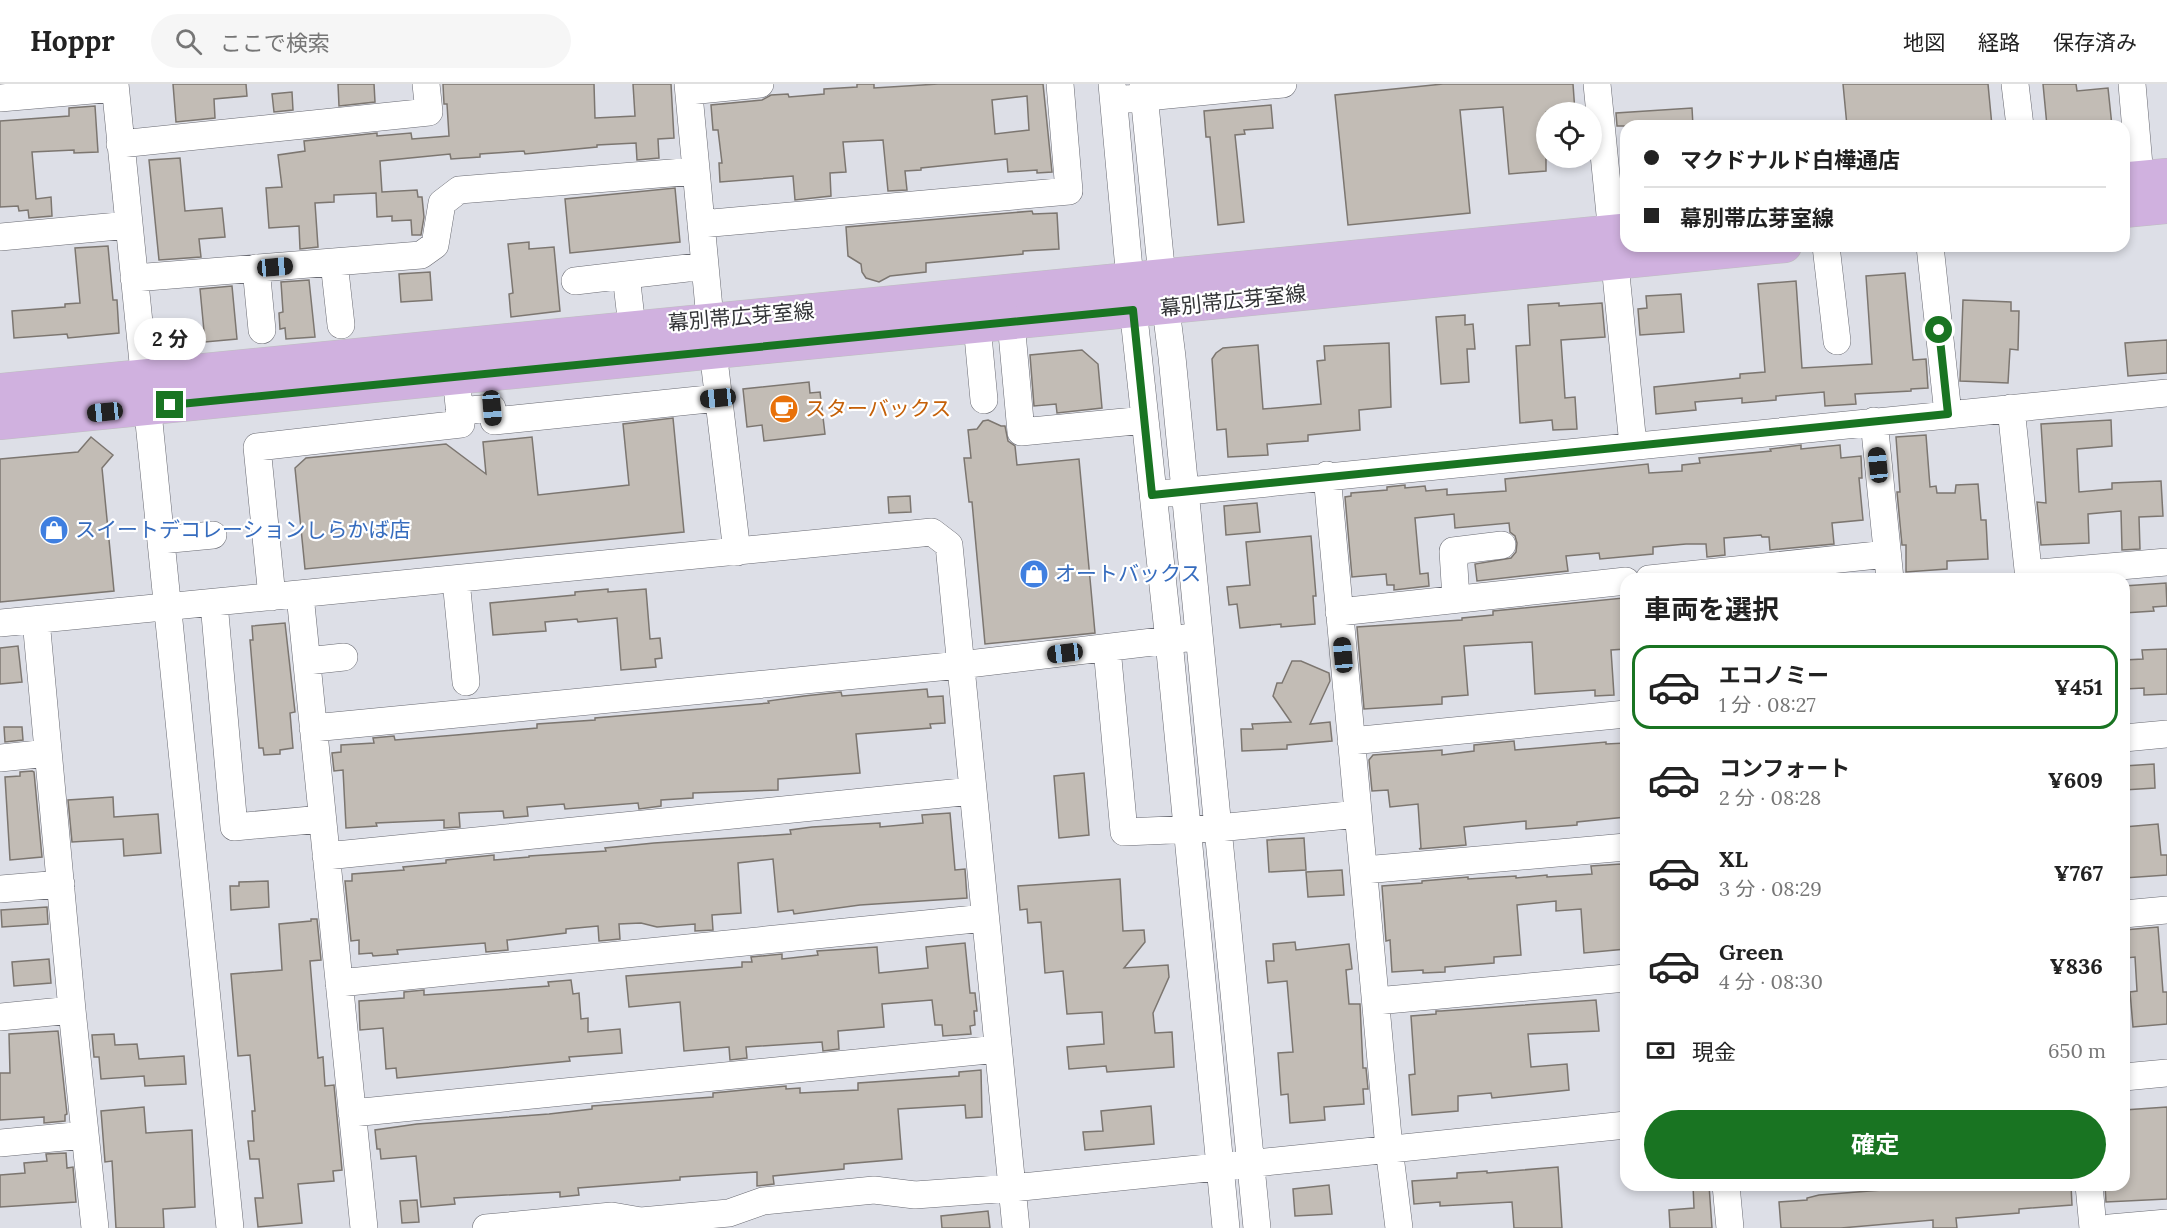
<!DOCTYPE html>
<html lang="ja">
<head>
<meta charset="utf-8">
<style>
  body { margin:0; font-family:Lora,"Noto Sans JP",serif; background:#f6f6f6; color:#222; height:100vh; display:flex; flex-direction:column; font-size:22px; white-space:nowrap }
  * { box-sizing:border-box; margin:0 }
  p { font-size:20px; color:#767676 }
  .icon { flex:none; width:33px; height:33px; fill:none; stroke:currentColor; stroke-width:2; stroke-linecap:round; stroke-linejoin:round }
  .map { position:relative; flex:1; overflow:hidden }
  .panel { position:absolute; left:1620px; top:489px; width:510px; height:618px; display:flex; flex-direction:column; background:#fff; border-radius:18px; box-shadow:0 3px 9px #0003 }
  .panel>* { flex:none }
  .banner { position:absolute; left:1620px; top:36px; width:510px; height:132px; border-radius:18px; box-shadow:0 3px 9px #0003; display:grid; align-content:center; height:132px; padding:0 24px; background:#fff }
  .buttons { position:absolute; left:1536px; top:18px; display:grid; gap:12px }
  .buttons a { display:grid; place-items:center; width:66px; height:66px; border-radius:50%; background:#fff; box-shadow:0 3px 9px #0003; font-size:30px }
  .end { position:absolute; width:27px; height:27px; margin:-14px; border:8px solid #197422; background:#fff; box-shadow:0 0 0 3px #fff }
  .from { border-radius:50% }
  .bubble { position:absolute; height:42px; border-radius:21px; background:#fff; box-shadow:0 3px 9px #0003; font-size:20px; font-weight:700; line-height:42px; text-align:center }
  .car { position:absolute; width:18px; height:36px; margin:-18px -9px; border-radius:8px; box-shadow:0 0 4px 2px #0007; background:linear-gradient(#222 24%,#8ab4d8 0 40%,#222 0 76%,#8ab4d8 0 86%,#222 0) }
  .banner b { display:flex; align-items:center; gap:21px; height:57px; font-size:22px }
  .banner b+b { border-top:2px solid #e0e0e0 }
  .banner i { width:15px; height:15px; background:#222 }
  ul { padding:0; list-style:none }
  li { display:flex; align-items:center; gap:18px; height:84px; margin:0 12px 9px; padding:0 12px; border:3px solid transparent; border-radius:18px }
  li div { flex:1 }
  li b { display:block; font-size:22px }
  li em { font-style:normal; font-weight:700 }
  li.on { border-color:#197422 }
  li>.icon { width:54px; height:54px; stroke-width:1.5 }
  h2 { padding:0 24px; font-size:27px; line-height:72px }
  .pay { display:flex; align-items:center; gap:15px; height:66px; padding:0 24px; font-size:22px }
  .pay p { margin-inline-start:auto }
  .cta { display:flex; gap:12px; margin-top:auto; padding:12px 24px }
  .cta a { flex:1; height:69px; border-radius:36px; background:#197422; color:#fff; font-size:24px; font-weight:700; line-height:69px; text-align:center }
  header { display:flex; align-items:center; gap:36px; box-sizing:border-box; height:84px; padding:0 30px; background:#fff; border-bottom:2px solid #e0e0e0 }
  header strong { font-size:28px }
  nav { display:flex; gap:33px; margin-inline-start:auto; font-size:21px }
  .search { width:420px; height:54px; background:#f6f6f6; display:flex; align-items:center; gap:15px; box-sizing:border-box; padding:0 21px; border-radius:33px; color:#767676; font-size:22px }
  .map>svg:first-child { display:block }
</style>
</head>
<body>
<header>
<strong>Hoppr</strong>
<div class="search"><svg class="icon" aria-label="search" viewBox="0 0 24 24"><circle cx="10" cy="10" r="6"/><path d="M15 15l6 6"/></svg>ここで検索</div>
<nav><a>地図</a><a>経路</a><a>保存済み</a></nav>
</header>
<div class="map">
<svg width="2167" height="1144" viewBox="0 0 2167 1144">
  <rect width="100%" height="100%" fill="#dddfe7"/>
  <path fill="#c2bcb5" stroke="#7c7670" stroke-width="1.5" fill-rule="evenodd" d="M173 0H246L247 12 214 15 215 34 176 38Z
    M338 0H374L375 18 339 22Z
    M443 0H594L595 34 635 32 633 0H671L674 54 658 55 659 74 637 76 636 59 597 61V63L525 70 524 67 480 70V73L451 75 450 70 380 77 382 108 417 106 418 113H422L424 133 421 151H412L411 136 392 137V132L377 133 376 109 334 111V118L315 119 318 163 300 165 299 142 269 144 266 104 282 103 278 71 305 67 304 57 377 49V52L411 49 412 55 449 52 447 20H444Z
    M857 0H874V4L938 0H1043L1052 88 1037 89V86L1008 88 1007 75 921 84V86L905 87 907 106 888 107 883 56 843 58 846 88 830 89 831 112 795 116 793 92 720 98 719 79H722L718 46H713L711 21 762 16 771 11 788 10 789 13 824 10V5L857 3ZM1027 12 1029 46 995 50 992 16Z
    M1443 0H1573L1575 28H1546V87L1509 90 1503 23 1460 26 1470 129 1348 141 1335 11Z
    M1843 0H1988L1992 42H1847Z
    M2043 0H2076L2077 7 2108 4 2112 42H2047Z
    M292 8 293 26 274 28 272 10Z
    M1271 21 1273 44 1244 46 1245 50 1235 51 1244 138 1218 141 1210 53H1206L1204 27Z
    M95 22 98 68 74 69V66L32 68 36 115 51 113 52 132 29 134 28 126 19 127 18 122 0 123V37L69 32V24Z
    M1692 24 1693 42H1617L1616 29Z
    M180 74 185 127 222 124 225 153 199 155 201 173 159 176 149 76Z
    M675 104 680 158 570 169 565 115Z
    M1032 127 1033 130 1057 129 1059 165 1023 167V170L926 179V188L890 192 879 198 866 194 862 188 861 180 848 172 846 143Z
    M529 158V165L554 163 560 227 511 233 509 210 513 209 508 160Z
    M108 162 113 216H117L119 249 68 254 67 250 14 254 12 227 65 223V220L80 219 75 164Z
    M430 188 432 216 401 218 399 190Z
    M1905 189 1913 276 1926 275 1928 304 1911 305V307L1855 310 1856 320 1825 322 1824 308 1776 312V316L1742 319V314L1695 318 1696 326 1656 330 1654 303 1740 294V290L1765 288 1758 200 1796 197 1802 284 1872 280 1866 192Z
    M309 196 315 253 286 255 285 244 280 245 279 229 283 228 281 198Z
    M232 202 237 255 205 258 200 205Z
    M1681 210 1684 248 1640 251 1638 225 1647 224 1646 212Z
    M1963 216 2011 218V227H2019L2018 266 2010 265 2008 299 1960 297Z
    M1559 219V222L1602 219 1605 253 1561 256 1565 314 1575 313 1577 345 1553 346 1552 336 1520 339 1516 262 1530 261 1528 221Z
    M1465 231V241L1473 240 1475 265H1467L1469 298 1441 300 1436 233Z
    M2167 256V289L2128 292 2125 259Z
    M1389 259 1391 323 1359 326 1360 346 1308 351V357L1267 360 1268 371 1228 373 1226 345 1217 346 1212 275 1216 269 1223 264 1258 261 1263 325 1321 320 1317 277 1325 276 1324 262Z
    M1082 266 1098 280 1102 324 1057 329 1056 320 1034 322 1030 271Z
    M809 298 810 309 820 308 825 350 764 357 762 341 747 343 743 305Z
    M673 334 684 448 305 485 295 384 306 374 446 360 486 390 483 358 532 353 538 411 629 401 623 340Z
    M988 336 1001 342H1005L1008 357 1015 362 1017 381 1079 375 1095 549 985 560 972 418H969L964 374H971L968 346 977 345 983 337Z
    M2111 336 2112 362 2077 365 2079 408 2112 405V399L2161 397 2163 432 2139 433 2140 465 2122 466 2121 427 2088 430 2089 459 2041 461 2037 418 2046 419 2041 340Z
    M1926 351 1930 403 1936 402 1937 409H1955L1956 401 1978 400 1981 436H1986L1988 475 1947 477V485L1906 488V461H1902L1897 408H1900L1896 353Z
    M91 353 113 371 102 384 114 507 0 518V375L78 368Z
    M1801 361V365L1840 361 1841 374 1861 372 1862 394H1859L1863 436 1832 439 1834 460 1770 466 1769 453H1762L1761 451 1724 454 1725 471 1707 473 1706 460H1686L1653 463V470L1600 475 1599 469 1566 472 1568 487 1477 497 1475 480 1511 474 1516 468 1517 459 1515 452 1510 448 1509 439 1455 444 1454 430 1415 434 1420 490 1428 489 1429 502 1394 506V501H1387L1386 490 1352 493 1345 413 1351 412V409L1387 406V403L1405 401V404L1425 402 1426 407 1447 405V411L1506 407 1505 395 1648 380 1649 389 1682 387V381L1700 379 1699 374 1771 367 1770 365Z
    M910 412 911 428 889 429 888 413Z
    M1257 419 1260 448 1226 451 1224 422Z
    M1311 452 1316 512H1313L1315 540 1281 543V540L1240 544 1237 520 1229 521 1227 503 1250 501 1246 458Z
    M2166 499 2167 522 2153 523 2154 527 2124 529V502Z
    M608 505V508L646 505 650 555 660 554 662 574 655 575 656 583 621 586 617 534 578 538 577 535 545 538 546 547 493 551 490 519 575 511V508Z
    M1623 514 1626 565 1611 566 1614 611 1595 612V606L1535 610 1532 558 1464 562 1468 611 1442 613V620L1364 625 1357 543 1462 536V534L1493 531V527Z
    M285 539 295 628 290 629 293 664 280 666V670L264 671 263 664H259L250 556H253L252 542Z
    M18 562 22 598 0 600V564Z
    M2167 565V610L2144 611V604L2124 605V576L2143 575 2142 566Z
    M1292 577H1301L1329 589 1330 597 1310 640 1330 638 1332 657 1287 661V665L1242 667 1241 645H1253L1252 640 1291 638 1273 612 1277 599H1282Z
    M927 605 928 613 943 612 945 639 930 640 931 644 856 650 860 689 778 695V706L693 709V714L661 716V722L639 725 638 719 565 725 564 720 527 723 528 732 504 734 503 727 459 729 460 743 444 744V736L376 739 377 742 346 744 343 686 334 687 332 669 341 668V661L374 659 373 654 394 652 395 656 456 651 537 644V640L595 636V634L769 619 768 617 804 612 841 608 842 612Z
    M4 643H22L23 656 5 658Z
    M1514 657 1515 666 1606 658V660L1626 659V733L1577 738V741L1526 745V737L1464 743 1466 761 1419 765 1421 764 1418 720 1390 723 1388 706 1372 707 1369 676 1373 671 1442 666V671L1474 667V661Z
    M2154 680 2155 704 2124 706V682Z
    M32 687 34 688 42 773 10 776 5 693 20 692V688Z
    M1084 689 1089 751 1059 754 1054 692Z
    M113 713 114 733 158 730 161 769 124 772 123 755 72 758 68 716Z
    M950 729 955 786 965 785 967 814 860 821 794 830 793 826 778 828 773 775 738 779 741 829 712 831 713 846 695 847V840L657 843 641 839 619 840 620 855 599 857 598 842 566 845V849L507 856 508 866 486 868 485 859 397 866 398 870 373 872 372 869 359 870V856L351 857 345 797H352V790L404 786 403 783 446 779V776L494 771V776L529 773V772L606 767 605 764 654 759 791 750 790 746 812 743 880 739V743L923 739 922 731Z
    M2158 740 2161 771H2167V791L2124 794V743Z
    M1304 754 1306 786 1269 788 1267 756Z
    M1621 780V793H1626V865L1584 869 1581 825 1556 827V817L1517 821 1521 871 1494 873V879L1445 883V888L1423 889V886L1392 888 1390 856 1386 857 1382 802 1422 799V797L1468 793V795L1516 792V794L1547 791V793L1592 790 1591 782Z
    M1342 786 1344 811 1308 813 1306 788Z
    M1120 795 1123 847 1144 846 1145 858 1124 884 1168 881 1169 893 1153 929 1155 949 1172 948 1174 983 1107 988 1106 982 1069 985 1067 963 1104 960 1102 928 1067 930 1063 887 1045 889 1041 838 1028 839 1027 825 1020 826 1018 802Z
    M268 797 269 823 231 826 230 802H239V798Z
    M47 823 48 840 2 843 1 826Z
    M311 835H317L321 876 310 877 318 974 323 973 325 1002 334 1001 342 1086 333 1087 334 1097 298 1100 302 1139 258 1143 255 1114H263L259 1075H250L248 1057H254L252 1027H255L250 971 238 972 231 890 282 886 279 840 311 837Z
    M2158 843 2163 908H2167V940L2133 943 2130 908 2137 907 2135 873 2126 874 2124 846Z
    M1295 858 1296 866 1349 860 1352 885 1346 886 1349 920H1360L1363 984H1366L1368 1005H1363L1364 1020 1324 1023 1325 1036 1290 1039 1288 1010 1281 1011 1278 969 1293 968 1287 897 1268 899 1266 877H1274L1273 860Z
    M965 859 970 909H975L977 927H974L975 941 970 942 971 950 943 952 942 941H935L932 916 882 920 884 943 838 947 839 965 823 967 822 958 746 963 747 974 730 976 729 963 684 967 680 918 629 923 626 892 742 883V878H752L751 873 782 870V875L818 871 817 867 877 863 879 889 928 884 926 863Z
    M49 875 51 899 14 902 12 878Z
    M571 896 573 910 579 909 581 935 588 934V948L620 945 622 969 569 973 570 977 397 994 396 984 386 985 383 944 360 946 359 917 404 914V908L424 906V911L468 908 549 902 548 898Z
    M1596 916 1599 947 1528 950 1531 983 1567 980 1569 1006 1492 1014 1491 1009 1458 1012V1027L1412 1031 1409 991 1415 990 1411 932 1436 930V927H1441Z
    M58 947 67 1030 65 1031V1037L44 1039V1033L0 1036V989H10L9 950Z
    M114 950 115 961 137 960 139 975 184 972 186 1000 145 1002 144 992 101 995 99 973H94L92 951Z
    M981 986 982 1033 966 1034 965 1021 898 1025 902 1075 844 1080V1085L773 1092 774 1100 757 1102V1088L680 1093V1096L578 1104 579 1111 560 1113V1108L454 1114 455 1120 421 1123 416 1072 381 1075 380 1065H377L375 1046 417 1040 549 1030 592 1025V1022L713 1013V1009L786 1002V1005L800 1004V1009L858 1006V999L959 992V988Z
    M1151 1022 1154 1060 1085 1066 1083 1048 1103 1047 1101 1027Z
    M144 1023 146 1049 192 1046 195 1123 163 1125 164 1144H116L112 1077 105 1078 101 1027Z
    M2167 1023V1115L2106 1118 2105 1101H2124V1026Z
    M66 1069 67 1084 73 1083 76 1118 0 1123V1091L25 1089 24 1079 47 1077 46 1070Z
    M1558 1083 1562 1144H1514L1512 1118 1440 1122V1118L1414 1120 1412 1097 1457 1094V1089L1487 1087V1089Z
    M1329 1101 1332 1130 1295 1132 1293 1105Z
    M1693 1101H1709L1712 1144H1670L1669 1126 1694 1124Z
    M1906 1101H1945V1106L1987 1103V1101H2071L2072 1121 2019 1125V1129L1956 1134 1957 1144H1933V1136L1841 1144H1781L1779 1118 1807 1116V1114L1819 1111 1907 1104Z
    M417 1116 419 1138 402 1139 400 1117Z
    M988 1127 990 1144H942L941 1132Z"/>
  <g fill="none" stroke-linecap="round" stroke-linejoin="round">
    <g stroke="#696a72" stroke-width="28">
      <path id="minor" d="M115 0 230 1144
        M688 0 713 267 737 468
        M1112 0 1130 196 1169 557 1226 1144
        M1143 0 1162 193 1172 273 1257 1144
        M1597 0 1633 361
        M2015 0 2020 42
        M2132 0 2140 93
        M689 7 760 0
        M0 14 115 4
        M1126 15 1283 0
        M120 60 429 28 426 0
        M701 140 1069 107 1060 0
        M0 153 129 141
        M1826 162 1837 257
        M1930 162 1948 330
        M334 178 341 241
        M256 184 262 246
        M134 194 421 171 435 161 442 119 459 106 696 87
        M575 197 626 191
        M1011 238 1021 348 1145 336
        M977 241 984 316
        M632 243 626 191 705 182
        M2011 324 2029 495
        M459 327 492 324 494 337 718 314
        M1874 337 1890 495
        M1327 391 1389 1064 1399 1144
        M1168 409 2167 309
        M161 456 213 451
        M2028 490 2167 478
        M1649 495 1887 470
        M456 496 466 598
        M300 511 364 1144
        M272 513 257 363 461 340 456 293
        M1456 515 1453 467 1502 461
        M214 519 234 743 322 735
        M1339 528 1626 497
        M36 536 72 926 95 1144
        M0 539 932 448 949 461 1016 1144
        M1107 564 1124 748 1218 744 1358 730
        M307 577 344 573
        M313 644 960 581 1186 554
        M2124 654 2167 650
        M1351 657 1626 630
        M0 674 48 669
        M326 772 972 707
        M1364 786 1626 763
        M0 805 61 800
        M2124 830 2167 826
        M339 899 985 834
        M1376 917 1626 894
        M0 933 72 926
        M2124 993 2167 989
        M352 1029 998 965
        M0 1059 85 1051
        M1726 1101 1730 1144
        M2089 1101 2093 1144
        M486 1144 612 1132 641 1137 729 1129 763 1117 874 1106 915 1111 1012 1104 1626 1041
        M2110 1144 2167 1139"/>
    </g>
    <g stroke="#bdbebf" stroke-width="34">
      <path id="major" d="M2124 95 2167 91
        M2124 127 2167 123
        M0 306 1626 146
        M0 339 1785 162"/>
    </g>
    <use href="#minor" stroke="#fff" stroke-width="27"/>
    <use href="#major" stroke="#d0b1df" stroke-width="33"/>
  </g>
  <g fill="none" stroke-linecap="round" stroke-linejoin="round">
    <path stroke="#197422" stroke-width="8" d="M170 321 1133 226 1152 411 1948 330 1939 246"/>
  </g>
  <defs>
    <g id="cafe-disc" transform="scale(1.5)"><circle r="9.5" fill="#e8710a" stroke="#fff"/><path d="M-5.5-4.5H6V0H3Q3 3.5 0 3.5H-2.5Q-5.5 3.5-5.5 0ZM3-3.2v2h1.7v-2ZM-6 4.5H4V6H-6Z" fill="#fff"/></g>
    <g id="shop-disc" transform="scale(1.5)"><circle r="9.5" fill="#3f7fe0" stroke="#fff"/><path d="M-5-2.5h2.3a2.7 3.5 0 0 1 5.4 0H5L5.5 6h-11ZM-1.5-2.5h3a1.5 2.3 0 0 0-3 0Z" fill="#fff"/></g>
  </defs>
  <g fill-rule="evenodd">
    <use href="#cafe-disc" x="784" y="325"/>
    <use href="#shop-disc" x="54" y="446"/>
    <use href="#shop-disc" x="1034" y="490"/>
  </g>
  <g text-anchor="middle" stroke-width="4.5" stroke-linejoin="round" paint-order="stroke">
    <g font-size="21" fill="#323336" stroke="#fff">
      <text transform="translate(1233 217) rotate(-6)" y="7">幕別帯広芽室線</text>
      <text transform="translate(741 233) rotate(-5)" y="7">幕別帯広芽室線</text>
    </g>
    <g font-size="21" fill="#c56008" stroke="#fff" text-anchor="start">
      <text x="805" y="332">スターバックス</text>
    </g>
    <g font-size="21" fill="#366cbe" stroke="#fff" text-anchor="start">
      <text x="75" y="453">スイートデコレーションしらかば店</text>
      <text x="1055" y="497">オートバックス</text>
    </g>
  </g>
</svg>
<div class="buttons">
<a><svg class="icon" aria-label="locate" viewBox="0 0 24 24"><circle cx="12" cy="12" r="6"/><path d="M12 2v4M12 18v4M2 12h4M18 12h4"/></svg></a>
</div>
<i class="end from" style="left:1939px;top:246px"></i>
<i class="end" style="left:170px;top:321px"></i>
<div class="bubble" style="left:134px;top:234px;width:72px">2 分</div>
<i class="car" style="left:275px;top:183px;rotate:85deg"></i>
<i class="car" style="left:718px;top:314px;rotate:264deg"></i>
<i class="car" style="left:492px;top:324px;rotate:175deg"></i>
<i class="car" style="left:105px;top:328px;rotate:264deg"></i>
<i class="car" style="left:1878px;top:381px;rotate:354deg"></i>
<i class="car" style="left:1065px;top:569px;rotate:263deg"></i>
<i class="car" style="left:1343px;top:571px;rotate:355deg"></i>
<div class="banner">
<b><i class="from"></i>マクドナルド白樺通店</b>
<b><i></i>幕別帯広芽室線</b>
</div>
<section class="panel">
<h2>車両を選択</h2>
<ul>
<li class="on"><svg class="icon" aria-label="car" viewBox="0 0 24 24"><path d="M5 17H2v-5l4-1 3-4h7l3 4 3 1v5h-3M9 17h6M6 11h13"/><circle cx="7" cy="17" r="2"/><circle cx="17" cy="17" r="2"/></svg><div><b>エコノミー</b><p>1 分 · 08:27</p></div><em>¥451</em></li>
<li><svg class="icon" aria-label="car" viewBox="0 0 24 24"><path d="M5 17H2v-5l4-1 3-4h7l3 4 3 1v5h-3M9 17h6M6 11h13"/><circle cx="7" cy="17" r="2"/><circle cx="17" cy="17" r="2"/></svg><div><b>コンフォート</b><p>2 分 · 08:28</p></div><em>¥609</em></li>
<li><svg class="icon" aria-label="car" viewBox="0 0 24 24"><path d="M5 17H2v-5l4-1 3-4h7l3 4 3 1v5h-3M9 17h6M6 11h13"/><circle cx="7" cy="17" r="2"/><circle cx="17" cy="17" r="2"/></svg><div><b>XL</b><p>3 分 · 08:29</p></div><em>¥767</em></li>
<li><svg class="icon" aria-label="car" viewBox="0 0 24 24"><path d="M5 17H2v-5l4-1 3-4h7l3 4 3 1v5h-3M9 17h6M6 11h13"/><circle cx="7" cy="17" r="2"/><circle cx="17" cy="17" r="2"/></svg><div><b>Green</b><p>4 分 · 08:30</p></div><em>¥836</em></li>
</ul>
<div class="pay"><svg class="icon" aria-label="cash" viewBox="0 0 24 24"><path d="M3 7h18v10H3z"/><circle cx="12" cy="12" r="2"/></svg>現金<p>650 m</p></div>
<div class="cta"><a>確定</a></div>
</section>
</div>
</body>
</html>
